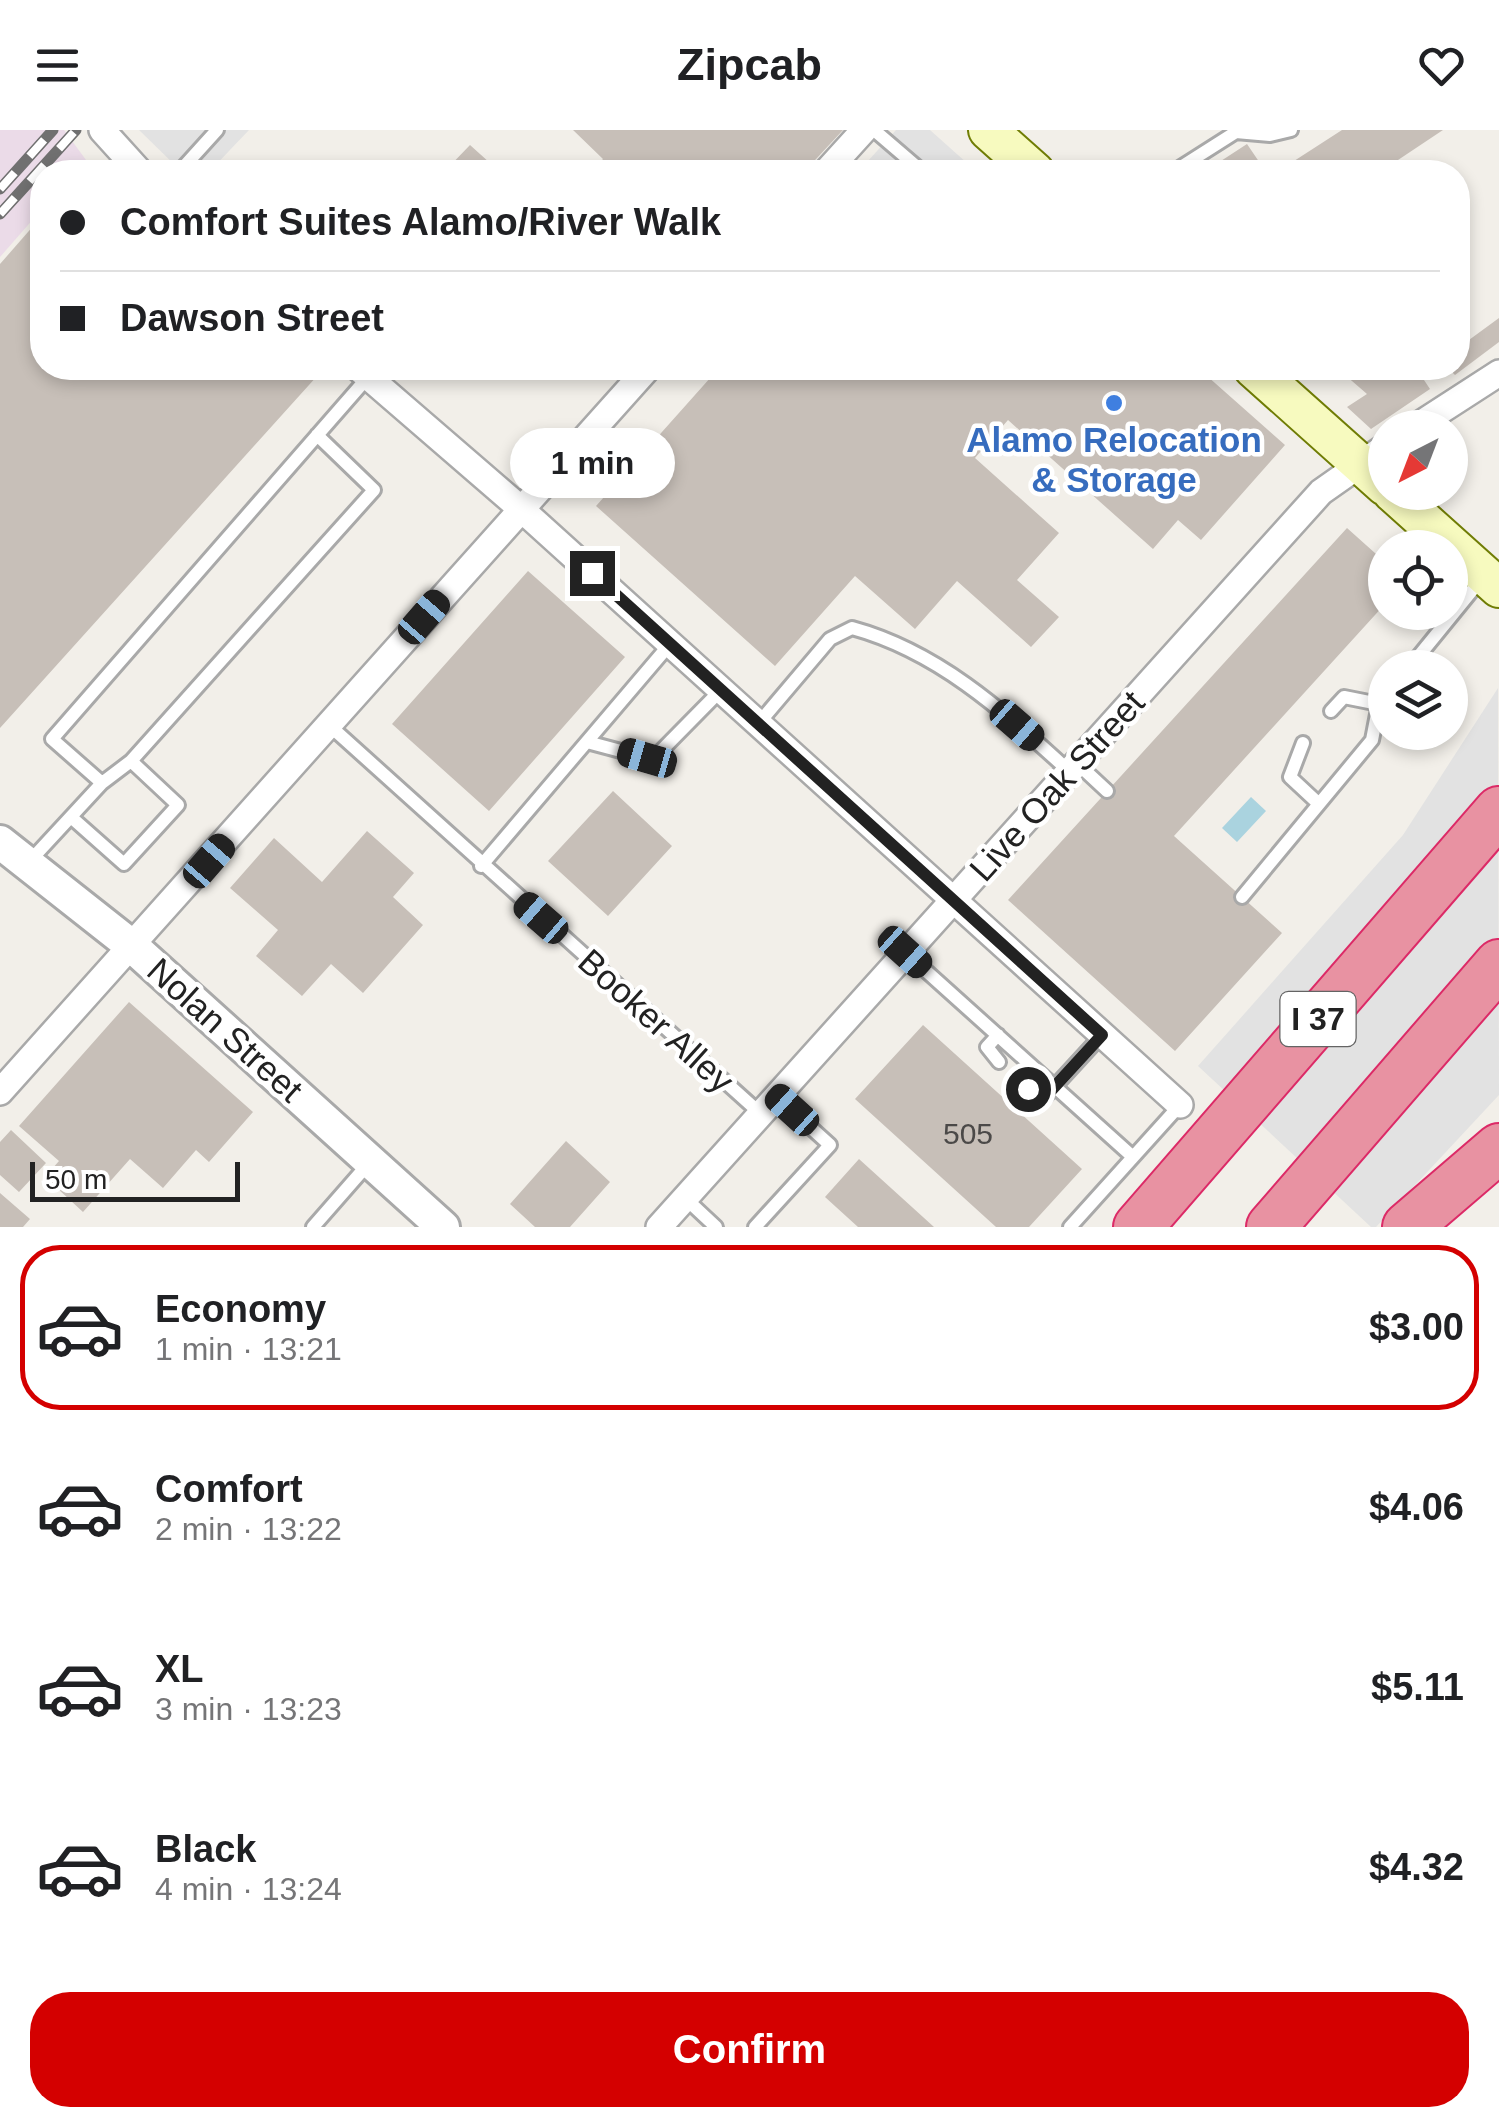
<!DOCTYPE html>
<html lang="en">
<head>
<meta charset="utf-8">
<style>
  body { margin:0; font-family:Helvetica,sans-serif; background:#f2f2f2; color:#202124; height:100vh; display:flex; flex-direction:column; font-size:38px; white-space:nowrap }
  * { box-sizing:border-box; margin:0 }
  p { font-size:32px; color:#757577 }
  .icon { flex:none; width:55px; height:55px; fill:none; stroke:currentColor; stroke-width:2; stroke-linecap:round; stroke-linejoin:round }
  .map { position:relative; height:1097px; overflow:hidden }
  .drawer { display:flex; flex-direction:column; background:#fff; flex:1 }
  .drawer>* { flex:none }
  .hud { position:absolute; left:30px; top:30px; width:1440px; height:220px; border-radius:40px; box-shadow:0 5px 15px #0003; display:grid; align-content:center; height:220px; padding:0 30px; background:#fff }
  .needle { width:65px; rotate:222deg }
  .controls { position:absolute; left:1368px; top:280px; display:grid; gap:20px }
  .controls a { display:grid; place-items:center; width:100px; height:100px; border-radius:50%; background:#fff; box-shadow:0 5px 15px #0003; font-size:50px }
  .scale { position:absolute; left:30px; bottom:25px; width:210px; box-sizing:border-box; padding-left:10px; border:5px solid #222; border-top:0; font-size:28px; line-height:35px; white-space:nowrap; color:#222; -webkit-text-stroke:8px #fff; paint-order:stroke }
  .end { position:absolute; width:45px; height:45px; margin:-22px; border:12px solid #222; background:#fff; box-shadow:0 0 0 5px #fff }
  .from { border-radius:50% }
  .bubble { position:absolute; height:70px; border-radius:35px; background:#fff; box-shadow:0 5px 15px #0003; font-size:32px; font-weight:800; line-height:70px; text-align:center }
  .car { position:absolute; width:30px; height:60px; margin:-30px -15px; border-radius:12px; box-shadow:0 0 8px 2px #0007; background:linear-gradient(#222 24%,#8ab4d8 0 40%,#222 0 76%,#8ab4d8 0 86%,#222 0) }
  .hud b { display:flex; align-items:center; gap:35px; height:95px; font-size:38px }
  .hud b+b { border-top:2px solid #e0e0e0 }
  .hud i { width:25px; height:25px; background:#202124 }
  ul { padding:18px 0 0; list-style:none }
  li { display:flex; align-items:center; gap:30px; height:165px; margin:0 20px 15px; padding:0 10px; border:5px solid transparent; border-radius:40px }
  li div { flex:1 }
  li b { display:block; font-size:38px }
  li em { font-style:normal; font-weight:800 }
  li.selected { border-color:#d40000 }
  li>.icon { width:90px; height:90px; stroke-width:1.5 }
  .action { display:flex; gap:20px; margin-top:auto; padding:20px 30px }
  .action a { flex:1; height:115px; border-radius:40px; background:#d40000; color:#fff; font-size:40px; font-weight:800; line-height:115px; text-align:center }
  header { display:flex; justify-content:space-between; align-items:center; height:130px; padding:0 30px; background:#fff; font-size:45px; font-weight:800 }
  .map>svg:first-child { display:block }
</style>
</head>
<body>
<header><svg class="icon" aria-label="menu" viewBox="0 0 24 24"><path d="M4 6h16M4 12h16M4 18h16"/></svg>Zipcab<svg class="icon" aria-label="heart" viewBox="0 0 24 24"><path d="M12 20l-8-8c-3-5 5-10 8-4 3-6 11-1 8 4z"/></svg></header>
<div class="map">
<svg width="1499" height="1097" viewBox="0 0 1499 1097">
  <rect width="100%" height="100%" fill="#f2efe9"/>
  <path fill="#ebdbe8" d="M0 0H64L86 30 75 42H42V79L0 127Z"/>
  <path fill="#e2e2e2" d="M139 0H249L209 42H182Z
    M896 0H930L977 42H858Z
    M1498 558 1499 965 1376 1097H1371L1198 936 1403 705Z"/>
  <path fill="#aad3df" d="M1251 667 1266 681 1237 712 1222 698Z"/>
  <path fill="#c7bfb8" d="M573 0H843L804 42H592L603 29Z
    M1342 0H1443L1389 36 1394 42H1277Z
    M1247 14 1266 42H1204Z
    M470 15 500 42H444Z
    M42 86V238H310L318 245 0 598V134Z
    M1499 188V212L1455 245 1448 238H1458V218Z
    M719 238H954L965 247 973 238H1198L1285 315 1201 410 1178 390 1153 419 1008 290 975 328 1059 403 1017 450 1059 487 1031 517 957 451 915 499 855 446 775 536 596 376Z
    M1302 238H1332L1315 249Z
    M1337 238H1416L1430 259 1371 299 1347 277 1367 264Z
    M1347 398 1385 432V474L1174 706 1282 803 1175 921 1008 770Z
    M528 441 625 527 489 681 392 594Z
    M613 661 672 716 608 786 548 731Z
    M367 701 414 743 393 767 423 795 363 863 331 834 302 866 256 826 278 800 230 758 274 708 322 752Z
    M129 872 253 982 209 1032 196 1020 163 1058 130 1029 83 1082 45 1047 59 1031 19 996Z
    M923 895 1082 1039 1029 1097H996L855 969Z
    M11 1000 46 1033 19 1062 0 1045V1012Z
    M566 1011 610 1052 570 1097H535L510 1074Z
    M859 1029 934 1097H858L825 1067Z
    M0 1063 30 1089 23 1097H0Z"/>
  <g fill="none" stroke-linecap="round" stroke-linejoin="round">
    <g stroke="#a9a9a9" stroke-width="18">
      <path id="service" d="M874 0 923 42
        M179 42 217 0
        M1173 42 1236 2 1270 5 1291 0
        M1409 538 1483 447
        M1331 581 1344 567 1379 574
        M758 594 830 509 852 498C940 522 1005 583 1070 642
        M329 595 761 984
        M587 612 647 628 656 626 721 560
        M1303 613 1290 647 1319 674
        M1078 634 1107 661
        M102 653 131 631 374 360 317 305
        M71 687 124 734 178 675 131 631
        M29 732 102 653 52 609 368 247
        M481 736 670 514
        M1242 767 1372 610 1379 574 1385 567
        M905 822 1133 1027
        M998 905 987 917 999 932
        M1029 959 1038 967 1046 966 1102 905
        M685 1068 716 1097
        M313 1097 369 1033
        M755 1097 830 1015 777 967
        M1070 1097 1180 975"/>
    </g>
    <g stroke="#a9a9a9" stroke-width="30">
      <path id="minor" d="M102 0 140 42
        M826 42 864 0
        M358 238 520 378 1180 975
        M1414 298 1499 243
        M0 962 648 238
        M659 1097 1321 362 1385 317"/>
    </g>
    <g stroke="#a9a9a9" stroke-width="38">
      <path id="tertiary" d="M0 712 133 817 443 1097"/>
    </g>
    <g stroke="#707d05" stroke-width="42">
      <path id="secondary" d="M988 0 1035 42
        M1253 238 1385 356
        M1392 362 1499 458"/>
    </g>
    <g stroke="#dc2a67" stroke-width="52">
      <path id="motorway" d="M1138 1097 1499 681
        M1271 1097 1499 834
        M1407 1097 1499 1018"/>
    </g>
    <use href="#service" stroke="#fff" stroke-width="12"/>
    <use href="#minor" stroke="#fff" stroke-width="25"/>
    <use href="#tertiary" stroke="#fff" stroke-width="32"/>
    <use href="#secondary" stroke="#f7fabf" stroke-width="38"/>
    <use href="#motorway" stroke="#e892a2" stroke-width="48"/>
    <g stroke="#707070" stroke-width="11">
      <path id="rail" d="M0 59 53 0
        M0 84 76 0"/>
    </g>
    <use href="#rail" stroke="#fff" stroke-width="8" stroke-dasharray="22" stroke-linecap="butt"/>
  </g>
  <g fill="none" stroke-linecap="round" stroke-linejoin="round">
    <path stroke="#222" stroke-width="12" d="M592 443 1102 905 1046 966 1038 967 1028 959"/>
  </g>
  <circle fill="#3f7fe0" stroke="#fff" stroke-width="4" cx="1114" cy="273" r="10"/>
  <g text-anchor="middle" stroke-width="9" stroke-linejoin="round" paint-order="stroke">
    <g font-size="30" fill="#4b4948">
      <text x="968" y="1014">505</text>
    </g>
    <rect fill="#fff" stroke="#646464" stroke-width="2.5" x="1280.5" y="862" width="75" height="54" rx="8"/>
    <g font-size="32" font-weight="bold" fill="#222">
      <text x="1318" y="900">I 37</text>
    </g>
    <g font-size="35" font-weight="bold" fill="#366cbe" stroke="#fff">
      <text x="1114" y="322">Alamo Relocation<tspan x="1114" dy="40">&amp; Storage</tspan></text>
    </g>
    <g font-size="35" fill="#222" stroke="#fff">
      <text transform="translate(1057 656) rotate(-48)" y="12">Live Oak Street</text>
      <text transform="translate(656 891) rotate(42)" y="12">Booker Alley</text>
      <text transform="translate(225 900) rotate(42)" y="12">Nolan Street</text>
    </g>
  </g>
</svg>
<div class="controls">
<a><svg class="needle" viewBox="-14 -14 28 28"><path d="M0-13l5 13h-10z" fill="#e53935"/><path d="M0 13l5-13h-10z" fill="#757577"/></svg></a>
<a><svg class="icon" aria-label="locate" viewBox="0 0 24 24"><circle cx="12" cy="12" r="6"/><path d="M12 2v4M12 18v4M2 12h4M18 12h4"/></svg></a>
<a><svg class="icon" aria-label="layers" viewBox="0 0 24 24"><path d="M12 4l9 5-9 5-9-5zM3 14l9 5 9-5"/></svg></a>
</div>
<div class="scale">50 m</div>
<i class="end from" style="left:1028px;top:959px"></i>
<i class="end" style="left:592px;top:443px"></i>
<div class="bubble" style="left:510px;top:298px;width:165px">1 min</div>
<i class="car" style="left:424px;top:487px;rotate:41deg"></i>
<i class="car" style="left:1017px;top:595px;rotate:131deg"></i>
<i class="car" style="left:647px;top:628px;rotate:286deg"></i>
<i class="car" style="left:209px;top:731px;rotate:41deg"></i>
<i class="car" style="left:541px;top:788px;rotate:311deg"></i>
<i class="car" style="left:905px;top:822px;rotate:132deg"></i>
<i class="car" style="left:792px;top:980px;rotate:312deg"></i>
<div class="hud">
<b><i class="from"></i>Comfort Suites Alamo/River Walk</b>
<b><i></i>Dawson Street</b>
</div>
</div>
<section class="drawer">
<ul>
<li class="selected"><svg class="icon" aria-label="car" viewBox="0 0 24 24"><path d="M5 17H2v-5l4-1 3-4h7l3 4 3 1v5h-3M9 17h6M6 11h13"/><circle cx="7" cy="17" r="2"/><circle cx="17" cy="17" r="2"/></svg><div><b>Economy</b><p>1 min · 13:21</p></div><em>$3.00</em></li>
<li><svg class="icon" aria-label="car" viewBox="0 0 24 24"><path d="M5 17H2v-5l4-1 3-4h7l3 4 3 1v5h-3M9 17h6M6 11h13"/><circle cx="7" cy="17" r="2"/><circle cx="17" cy="17" r="2"/></svg><div><b>Comfort</b><p>2 min · 13:22</p></div><em>$4.06</em></li>
<li><svg class="icon" aria-label="car" viewBox="0 0 24 24"><path d="M5 17H2v-5l4-1 3-4h7l3 4 3 1v5h-3M9 17h6M6 11h13"/><circle cx="7" cy="17" r="2"/><circle cx="17" cy="17" r="2"/></svg><div><b>XL</b><p>3 min · 13:23</p></div><em>$5.11</em></li>
<li><svg class="icon" aria-label="car" viewBox="0 0 24 24"><path d="M5 17H2v-5l4-1 3-4h7l3 4 3 1v5h-3M9 17h6M6 11h13"/><circle cx="7" cy="17" r="2"/><circle cx="17" cy="17" r="2"/></svg><div><b>Black</b><p>4 min · 13:24</p></div><em>$4.32</em></li>
</ul>
<div class="action"><a>Confirm</a></div>
</section>
</body>
</html>
